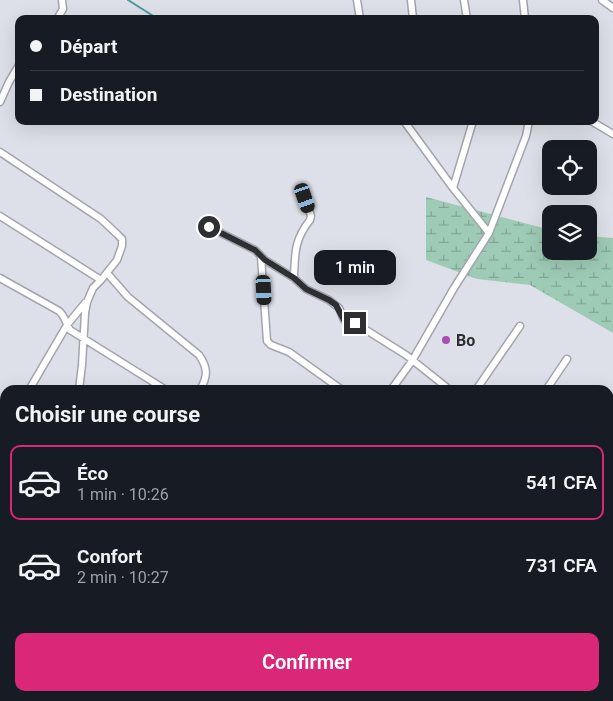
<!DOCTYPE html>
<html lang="fr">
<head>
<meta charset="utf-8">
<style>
  body { margin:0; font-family:Roboto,sans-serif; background:#20242c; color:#f1f3f6; height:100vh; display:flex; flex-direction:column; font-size:19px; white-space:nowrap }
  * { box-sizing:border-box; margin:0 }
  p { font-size:16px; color:#9ea1a6 }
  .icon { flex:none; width:28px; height:28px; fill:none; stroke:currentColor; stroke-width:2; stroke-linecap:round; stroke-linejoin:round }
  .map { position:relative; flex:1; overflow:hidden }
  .panel { position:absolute; left:0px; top:385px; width:614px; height:316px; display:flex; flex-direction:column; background:#171b24; border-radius:15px 15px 0 0; box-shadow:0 5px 20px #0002 }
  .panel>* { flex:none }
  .hud { position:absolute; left:15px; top:15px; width:584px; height:110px; border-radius:10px; box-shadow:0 5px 20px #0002; display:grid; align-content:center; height:110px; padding:0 15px; background:#171b24 }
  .tools { position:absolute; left:542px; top:140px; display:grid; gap:10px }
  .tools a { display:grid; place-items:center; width:55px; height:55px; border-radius:10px; background:#171b24; box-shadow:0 5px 20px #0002; font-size:25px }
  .end { position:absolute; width:22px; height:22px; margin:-11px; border:6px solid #2e2f32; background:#fff; box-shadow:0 0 0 2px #fff }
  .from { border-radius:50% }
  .bubble { position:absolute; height:35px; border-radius:10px; background:#171b24; box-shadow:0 5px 20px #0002; font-size:16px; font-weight:600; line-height:35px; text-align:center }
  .car { position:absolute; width:15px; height:30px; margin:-15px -8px; border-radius:6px; box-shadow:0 0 4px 1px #0007; background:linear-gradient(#222 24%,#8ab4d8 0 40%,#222 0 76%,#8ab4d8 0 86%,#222 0) }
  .hud b { display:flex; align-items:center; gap:18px; height:48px; font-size:19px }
  .hud b+b { border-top:1px solid #363941 }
  .hud i { width:12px; height:12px; background:#f1f3f6 }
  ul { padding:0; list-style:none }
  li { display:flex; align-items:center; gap:15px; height:75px; margin:0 10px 8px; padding:0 5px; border:2px solid transparent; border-radius:10px }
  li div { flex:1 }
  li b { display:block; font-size:19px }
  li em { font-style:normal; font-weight:600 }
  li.on { border-color:#db2777 }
  li>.icon { width:45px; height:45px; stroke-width:1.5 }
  h2 { padding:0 15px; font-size:22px; line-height:60px }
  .cta { display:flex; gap:10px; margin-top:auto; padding:10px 15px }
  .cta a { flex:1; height:58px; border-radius:10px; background:#db2777; color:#fff; font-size:20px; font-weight:600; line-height:58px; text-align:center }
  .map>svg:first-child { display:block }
</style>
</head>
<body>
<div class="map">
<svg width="613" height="701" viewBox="0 0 613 701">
  <defs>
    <pattern id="wetland-marsh" width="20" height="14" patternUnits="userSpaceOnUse" patternTransform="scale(1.25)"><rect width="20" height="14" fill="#9ecbb6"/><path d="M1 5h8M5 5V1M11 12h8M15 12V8" fill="none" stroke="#81a595"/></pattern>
  </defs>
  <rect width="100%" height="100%" fill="#dee0e9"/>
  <path fill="url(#wetland-marsh)" d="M426 197 551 230V251H589V236L613 238V333L530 285 477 279 426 260Z"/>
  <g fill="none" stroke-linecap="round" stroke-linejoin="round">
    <path stroke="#4a9aa0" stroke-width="2" d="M128 0 158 19"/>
    <g stroke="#a3a5ae" stroke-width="9">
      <path id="street" d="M357 0 360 19
        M411 0 413 19
        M464 0 467 19
        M523 0 525 19
        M602 0 613 8
        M57 19 63 9 62 0
        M0 102 9 82 19 65
        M404 121 453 188 489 233
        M591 121 613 134
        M0 152 101 219 117 234 122 239V246L117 260 101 280 93 288 87 302 85 313 82 365 79 390
        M453 188 473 121
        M0 216 101 280
        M209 227 255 250 265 260 294 278 306 289 329 300 339 308 344 320 349 322 355 323 406 355 450 390
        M261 257 267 341 271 345 289 352 342 390
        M107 273 128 297 199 355C208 368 208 376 200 390
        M0 278 59 311C65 316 66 324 70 330L166 390
        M294 278C295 254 294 240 310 220L311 216 305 198
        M29 390 67 325 85 303
        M391 390 412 361 454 288 489 233 526 136 529 121
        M476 390 520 326
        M546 390 567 359
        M0 433 5 430
        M0 494 5 498
        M609 494 613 487
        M609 504 613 507
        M0 556 5 560
        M609 591 613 594
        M0 627 5 630
        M106 696 113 701
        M531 696 538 701
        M183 701 186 696
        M291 701 295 696
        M372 701 375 696"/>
    </g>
    <g stroke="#a3a5ae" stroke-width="11">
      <path id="secondary" d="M0 424 5 427
        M0 691 5 694
        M8 696 15 701
        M388 696 395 701
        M610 701 613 696"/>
    </g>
    <use href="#street" stroke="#fff" stroke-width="6"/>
    <use href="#secondary" stroke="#fff" stroke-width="9"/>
  </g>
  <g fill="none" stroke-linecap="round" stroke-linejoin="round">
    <path stroke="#2e2f32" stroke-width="6" d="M209 227 255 250 265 260 294 278 306 289 329 300 336 305 344 320 349 322 355 323"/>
  </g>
  <circle fill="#ab4cb5" stroke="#dee0e9" stroke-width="2" cx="446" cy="340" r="5"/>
  <g text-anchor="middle" stroke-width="5" stroke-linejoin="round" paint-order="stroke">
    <g font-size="16" font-weight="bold" fill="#2e2f32" stroke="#dee0e9" text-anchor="start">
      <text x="456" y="346">Bo</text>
    </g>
  </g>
</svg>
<div class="tools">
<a><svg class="icon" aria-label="locate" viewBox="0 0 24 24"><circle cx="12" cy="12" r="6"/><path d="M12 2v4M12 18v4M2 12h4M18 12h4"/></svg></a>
<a><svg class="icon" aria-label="layers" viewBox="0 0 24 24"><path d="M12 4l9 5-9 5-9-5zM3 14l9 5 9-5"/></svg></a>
</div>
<i class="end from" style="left:209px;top:227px"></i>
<i class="end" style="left:355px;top:323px"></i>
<div class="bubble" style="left:314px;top:250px;width:82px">1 min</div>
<i class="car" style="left:305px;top:198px;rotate:161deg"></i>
<i class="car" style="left:264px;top:290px;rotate:177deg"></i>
<div class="hud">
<b><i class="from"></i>Départ</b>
<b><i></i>Destination</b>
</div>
<section class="panel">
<h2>Choisir une course</h2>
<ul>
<li class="on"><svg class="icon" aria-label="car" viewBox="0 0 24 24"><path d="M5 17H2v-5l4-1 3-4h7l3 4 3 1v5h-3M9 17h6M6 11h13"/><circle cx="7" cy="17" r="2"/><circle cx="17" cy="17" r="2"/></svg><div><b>Éco</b><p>1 min · 10:26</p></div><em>541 CFA</em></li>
<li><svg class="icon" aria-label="car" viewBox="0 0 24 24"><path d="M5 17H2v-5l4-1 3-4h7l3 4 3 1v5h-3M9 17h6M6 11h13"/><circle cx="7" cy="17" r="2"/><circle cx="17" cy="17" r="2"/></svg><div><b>Confort</b><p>2 min · 10:27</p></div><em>731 CFA</em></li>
</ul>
<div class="cta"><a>Confirmer</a></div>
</section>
</div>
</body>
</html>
